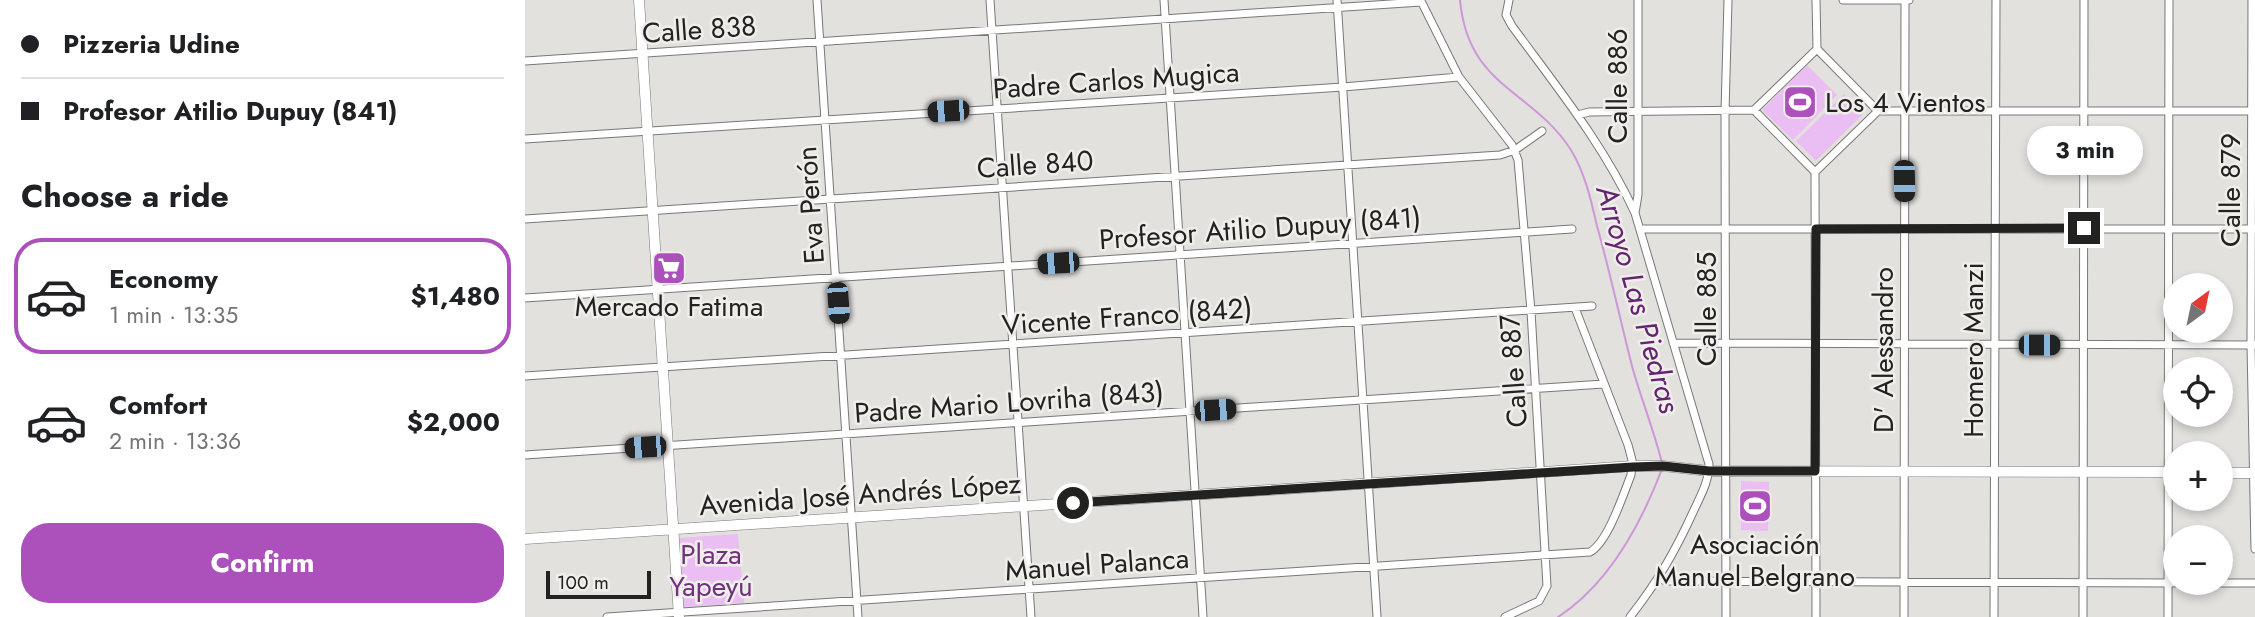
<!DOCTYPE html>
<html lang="en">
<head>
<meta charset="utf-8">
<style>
  body { margin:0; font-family:Jost,sans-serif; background:#f6f6f6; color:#202124; height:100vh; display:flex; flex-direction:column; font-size:26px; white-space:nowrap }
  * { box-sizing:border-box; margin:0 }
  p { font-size:23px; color:#757577 }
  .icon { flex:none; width:38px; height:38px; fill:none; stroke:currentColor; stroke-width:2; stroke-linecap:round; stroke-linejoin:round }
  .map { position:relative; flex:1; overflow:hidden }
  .sheet { display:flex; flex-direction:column; background:#fff; width:525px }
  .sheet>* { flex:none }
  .guide { display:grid; align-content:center; height:154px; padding:0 21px; background:#fff }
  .needle { width:46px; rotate:33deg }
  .tools { position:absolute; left:1638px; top:273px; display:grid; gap:14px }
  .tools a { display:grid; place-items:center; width:70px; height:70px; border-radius:50%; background:#fff; box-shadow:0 4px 10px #0003; font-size:35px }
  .scale { position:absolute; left:21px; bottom:18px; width:105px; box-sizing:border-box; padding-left:7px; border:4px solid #222221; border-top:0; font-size:19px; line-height:24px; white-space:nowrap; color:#222221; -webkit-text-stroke:5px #efeeeb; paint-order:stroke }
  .end { position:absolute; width:32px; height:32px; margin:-16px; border:9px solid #222221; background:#fff; box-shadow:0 0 0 4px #fff }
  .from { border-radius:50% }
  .bubble { position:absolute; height:49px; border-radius:24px; background:#fff; box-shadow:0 4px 10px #0003; font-size:23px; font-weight:700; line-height:49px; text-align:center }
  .car { position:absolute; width:21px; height:42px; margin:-21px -10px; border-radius:9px; box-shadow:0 0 5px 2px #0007; background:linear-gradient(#222 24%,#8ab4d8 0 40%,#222 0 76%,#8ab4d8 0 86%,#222 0) }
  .guide b { display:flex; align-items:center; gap:24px; height:66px; font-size:26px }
  .guide b+b { border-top:2px solid #e0e0e0 }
  .guide i { width:18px; height:18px; background:#202124 }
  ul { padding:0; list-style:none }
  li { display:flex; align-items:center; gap:21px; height:116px; margin:0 14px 10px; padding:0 7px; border:4px solid transparent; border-radius:28px }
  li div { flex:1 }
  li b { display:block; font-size:26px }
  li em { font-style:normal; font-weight:700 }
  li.selected { border-color:#ac50bb }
  li>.icon { width:63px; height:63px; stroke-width:1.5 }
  h2 { padding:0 21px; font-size:32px; line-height:84px }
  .primary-button { display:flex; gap:14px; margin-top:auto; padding:14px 21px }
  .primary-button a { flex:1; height:80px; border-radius:28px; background:#ac50bb; color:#fff; font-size:28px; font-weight:700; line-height:80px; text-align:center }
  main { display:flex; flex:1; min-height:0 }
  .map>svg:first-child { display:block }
</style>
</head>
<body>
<main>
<section class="sheet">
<div class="guide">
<b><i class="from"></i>Pizzeria Udine</b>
<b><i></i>Profesor Atilio Dupuy (841)</b>
</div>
<h2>Choose a ride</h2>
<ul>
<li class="selected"><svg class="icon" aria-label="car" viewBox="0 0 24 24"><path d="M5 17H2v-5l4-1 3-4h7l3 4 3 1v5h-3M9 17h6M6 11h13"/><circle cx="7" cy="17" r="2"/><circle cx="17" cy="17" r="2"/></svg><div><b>Economy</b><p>1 min · 13:35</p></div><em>$1,480</em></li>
<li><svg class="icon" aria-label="car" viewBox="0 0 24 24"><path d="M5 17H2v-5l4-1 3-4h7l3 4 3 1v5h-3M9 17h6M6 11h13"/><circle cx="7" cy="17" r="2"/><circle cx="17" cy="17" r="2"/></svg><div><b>Comfort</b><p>2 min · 13:36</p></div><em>$2,000</em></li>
</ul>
<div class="primary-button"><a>Confirm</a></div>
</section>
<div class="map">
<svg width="1730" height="617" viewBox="0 0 1730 617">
  <rect width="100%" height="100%" fill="#e2e1de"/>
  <path fill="#ebbef3" d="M1282 65 1312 95 1268 140 1237 110Z
    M1319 94 1339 113 1291 161 1271 141Z
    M1216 481 1244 482 1243 531 1216 530Z
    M213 534 219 603 158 607 153 538Z"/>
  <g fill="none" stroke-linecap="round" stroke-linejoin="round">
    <path stroke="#ce97d7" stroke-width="2" d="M935 0C943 88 1007 89 1046 150 1060 173 1066 200 1072 226 1085 272 1095 319 1107 366 1116 399 1129 430 1137 463
      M1033 617C1084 584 1116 524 1137 469"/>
    <g stroke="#787875" stroke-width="9">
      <path id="street" d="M292 0 333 617
        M465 0 506 617
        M639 0 678 617
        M812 0 852 617
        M984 0 981 15 987 26C1031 86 1079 145 1110 213L1184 464C1184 481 1176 495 1169 510 1150 552 1133 581 1105 617
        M1318 0H1384
        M1727 0 1726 345 1730 549
        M896 1 934 77 987 145 993 160 1006 311 1022 586 1014 601 980 617
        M0 61 896 2
        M1353 111H1729
        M1053 115 1064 112 1229 110
        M0 139 818 87 934 77
        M1290 172 1229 110 1292 49 1291 0
        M1110 213 1113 195V0
        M0 219 975 155 990 150 1017 131
        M1115 229H1730
        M0 298 1047 229
        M1148 343 1730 345
        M0 376 1067 306
        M0 455 1079 384
        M1134 579 1142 581 1650 583
        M1696 583H1730
        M82 617 1065 552C1083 542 1098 495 1106 475L1107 460 1103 445 1050 308
        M1201 617 1200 112 1203 0
        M1291 617 1290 172 1353 111 1292 49
        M1379 617 1380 0
        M1469 617 1471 0
        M1558 617 1559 0
        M1643 617 1644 0"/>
    </g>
    <g stroke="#787875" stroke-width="11">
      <path id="secondary" d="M114 0 154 617
        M1696 473H1730
        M0 539 1108 466H1138L1184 471 1650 472"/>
    </g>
    <use href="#street" stroke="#fff" stroke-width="7"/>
    <use href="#secondary" stroke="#fff" stroke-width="10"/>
  </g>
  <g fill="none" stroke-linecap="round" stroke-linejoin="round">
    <path stroke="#222221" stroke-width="9" d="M548 503 1108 467 1138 466 1184 471H1290L1291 229 1559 228"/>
  </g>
  <defs>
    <g id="stadium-square" transform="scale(1.75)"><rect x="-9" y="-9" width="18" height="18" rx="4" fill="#ac50bb" stroke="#efeeeb"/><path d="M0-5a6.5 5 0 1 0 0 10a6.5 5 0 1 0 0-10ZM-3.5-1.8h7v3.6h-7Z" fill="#fff"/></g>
    <g id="supermarket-square" transform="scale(1.75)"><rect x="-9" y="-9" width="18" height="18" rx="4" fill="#ac50bb" stroke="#efeeeb"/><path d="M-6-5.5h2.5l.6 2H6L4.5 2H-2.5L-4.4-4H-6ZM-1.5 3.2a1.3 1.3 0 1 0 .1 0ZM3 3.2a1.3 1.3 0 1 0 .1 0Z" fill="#fff"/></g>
  </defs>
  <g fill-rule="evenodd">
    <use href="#stadium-square" x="1275" y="102"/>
    <use href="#supermarket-square" x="144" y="268"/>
    <use href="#stadium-square" x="1230" y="506"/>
  </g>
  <g text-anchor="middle" stroke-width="5" stroke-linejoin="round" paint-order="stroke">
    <g font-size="28" fill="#222221" stroke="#efeeeb">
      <text transform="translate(174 29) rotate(-4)" y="10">Calle 838</text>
      <text transform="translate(591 80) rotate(-4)" y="10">Padre Carlos Mugica</text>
      <text transform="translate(1092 86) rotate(-90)" y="10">Calle 886</text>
      <text transform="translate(510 164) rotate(-4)" y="10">Calle 840</text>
      <text transform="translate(1705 190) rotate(-90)" y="10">Calle 879</text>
      <text transform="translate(285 205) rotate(-94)" y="10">Eva Perón</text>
      <text transform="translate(735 228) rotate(-4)" y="10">Profesor Atilio Dupuy (841)</text>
      <text transform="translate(1181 309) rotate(-90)" y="10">Calle 885</text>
      <text transform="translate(602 316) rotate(-4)" y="10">Vicente Franco (842)</text>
      <text transform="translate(1358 350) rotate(-90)" y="10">D' Alessandro</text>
      <text transform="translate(1448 350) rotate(-90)" y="10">Homero Manzi</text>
      <text transform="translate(988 371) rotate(-94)" y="10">Calle 887</text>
      <text transform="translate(484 402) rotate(-4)" y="10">Padre Mario Lovriha (843)</text>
      <text transform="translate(335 494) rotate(-4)" y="10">Avenida José Andrés López</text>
      <text transform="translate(572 564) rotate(-4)" y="10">Manuel Palanca</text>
    </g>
    <g font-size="28" fill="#222221" stroke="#efeeeb">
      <text x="1300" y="112" text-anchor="start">Los 4 Vientos</text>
      <text x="144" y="316">Mercado Fatima</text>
      <text x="1230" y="554">Asociación<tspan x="1230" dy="32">Manuel Belgrano</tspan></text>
    </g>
    <g font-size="28" fill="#72317d" stroke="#efeeeb">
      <text x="186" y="564">Plaza<tspan x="186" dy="32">Yapeyú</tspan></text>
    </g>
    <g font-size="30" font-style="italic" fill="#64236f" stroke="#efeeeb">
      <text transform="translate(1113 299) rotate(74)" y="10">Arroyo Las Piedras</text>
    </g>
  </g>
</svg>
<div class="tools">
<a><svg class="needle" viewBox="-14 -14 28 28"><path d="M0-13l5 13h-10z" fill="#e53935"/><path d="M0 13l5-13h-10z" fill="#757577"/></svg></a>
<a><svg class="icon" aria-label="locate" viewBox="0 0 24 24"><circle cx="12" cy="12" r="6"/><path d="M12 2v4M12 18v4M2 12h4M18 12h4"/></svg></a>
<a>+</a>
<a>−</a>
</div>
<div class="scale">100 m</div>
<i class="end from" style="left:548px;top:503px"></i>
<i class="end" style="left:1559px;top:228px"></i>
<div class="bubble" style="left:1502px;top:126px;width:116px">3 min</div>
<i class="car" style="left:423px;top:111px;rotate:266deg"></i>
<i class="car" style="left:1379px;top:181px;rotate:179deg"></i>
<i class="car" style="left:533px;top:263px;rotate:266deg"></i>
<i class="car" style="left:313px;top:303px;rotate:176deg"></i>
<i class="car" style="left:1514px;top:345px;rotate:90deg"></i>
<i class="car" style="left:690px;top:410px;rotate:86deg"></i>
<i class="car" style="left:120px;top:447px;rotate:266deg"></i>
</div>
</main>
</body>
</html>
